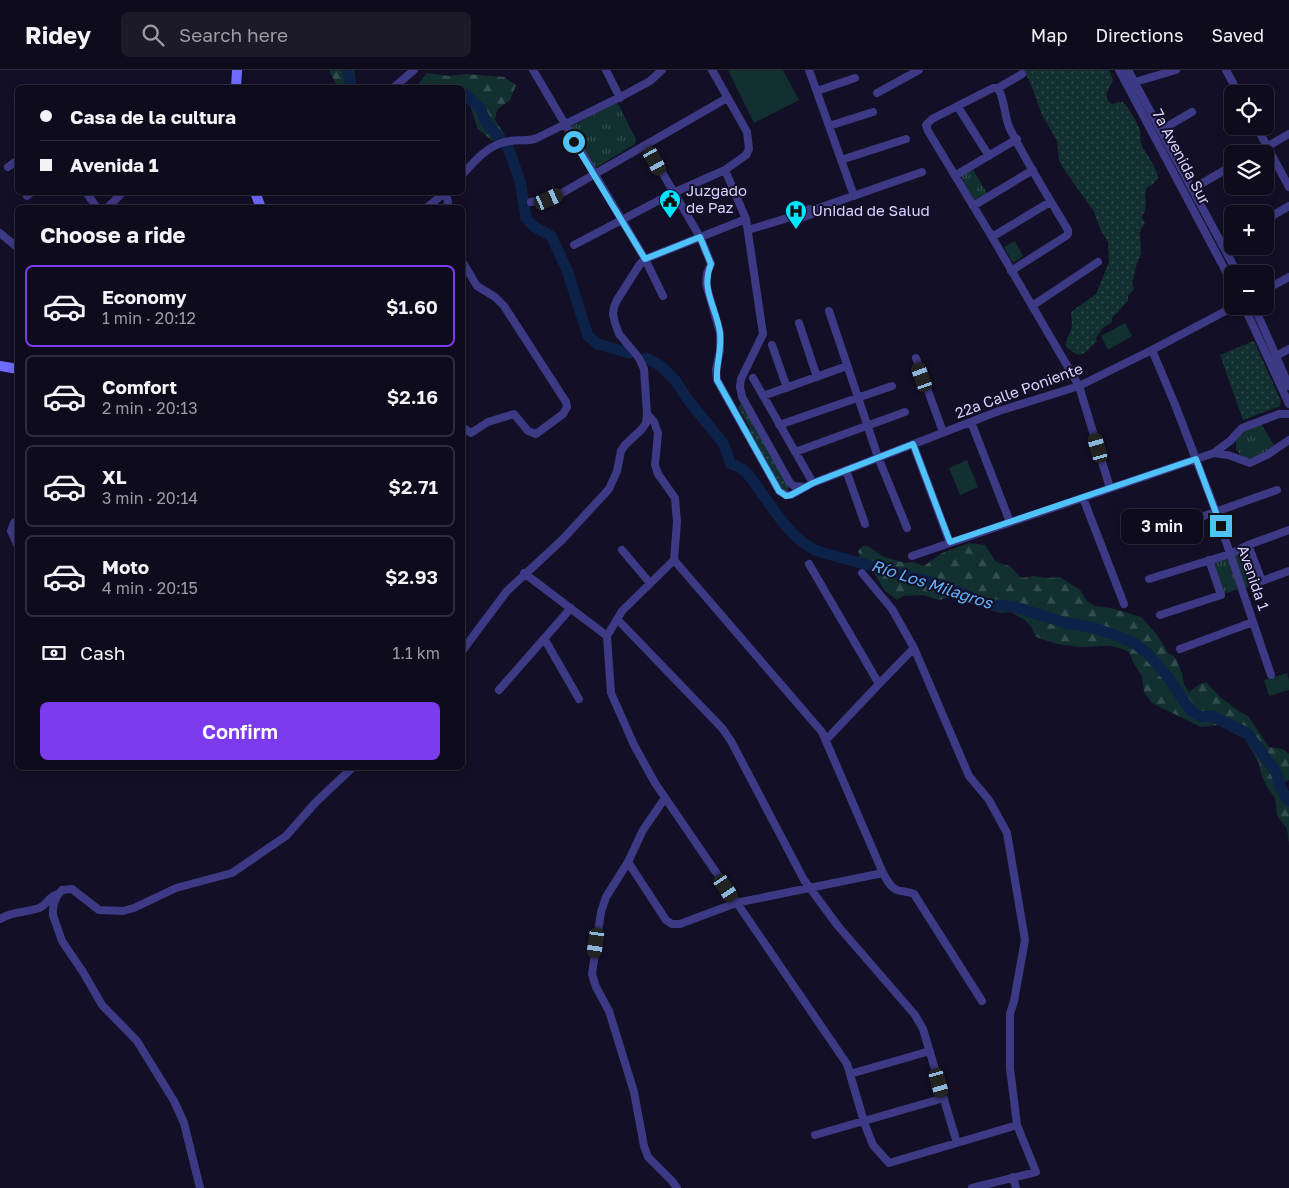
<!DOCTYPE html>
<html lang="en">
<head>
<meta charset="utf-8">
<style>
  body { margin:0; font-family:"Golos Text",sans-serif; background:#1c1929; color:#f1f3f6; height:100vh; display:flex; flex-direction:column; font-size:19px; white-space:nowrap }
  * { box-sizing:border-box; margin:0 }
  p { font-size:16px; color:#9b9ba3 }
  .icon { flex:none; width:28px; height:28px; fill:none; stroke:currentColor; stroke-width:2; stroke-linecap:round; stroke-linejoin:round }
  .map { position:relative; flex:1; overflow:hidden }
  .sheet { position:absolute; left:15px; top:135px; width:450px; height:565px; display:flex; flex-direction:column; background:#0e0b1c; border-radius:8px; box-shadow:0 2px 8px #0003,0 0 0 1px #2e2b3b }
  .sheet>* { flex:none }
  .banner { position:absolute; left:15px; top:15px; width:450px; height:110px; border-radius:8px; box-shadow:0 2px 8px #0003,0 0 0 1px #2e2b3b; display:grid; align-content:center; height:110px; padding:0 25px; background:#0e0b1c }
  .tools { position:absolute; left:1224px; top:15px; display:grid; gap:10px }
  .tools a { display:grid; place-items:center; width:50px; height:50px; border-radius:8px; background:#0e0b1c; box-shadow:0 2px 8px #0003,0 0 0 1px #2e2b3b; font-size:25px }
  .end { position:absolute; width:22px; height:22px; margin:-11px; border:6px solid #4fc3f7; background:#111; box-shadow:0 0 0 2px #111 }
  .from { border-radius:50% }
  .bubble { position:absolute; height:35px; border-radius:8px; background:#0e0b1c; box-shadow:0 2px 8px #0003,0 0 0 1px #2e2b3b; font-size:16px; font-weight:600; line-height:35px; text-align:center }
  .car { position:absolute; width:15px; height:30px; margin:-15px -8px; border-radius:6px; box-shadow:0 0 4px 1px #0007; background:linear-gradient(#222 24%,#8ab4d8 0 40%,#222 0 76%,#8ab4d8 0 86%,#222 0) }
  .banner b { display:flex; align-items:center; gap:18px; height:48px; font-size:19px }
  .banner b+b { border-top:1px solid #2e2b3b }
  .banner i { width:12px; height:12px; background:#f1f3f6 }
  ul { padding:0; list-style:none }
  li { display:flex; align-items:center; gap:15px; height:82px; margin:0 10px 8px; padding:0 15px; border:2px solid #2e2b3b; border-radius:8px }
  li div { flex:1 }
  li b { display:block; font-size:19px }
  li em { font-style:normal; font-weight:600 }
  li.current { border-color:#7c3aed }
  li>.icon { width:45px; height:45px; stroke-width:1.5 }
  h2 { padding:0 25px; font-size:22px; line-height:60px }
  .pay { display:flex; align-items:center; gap:12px; height:55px; padding:0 25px; font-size:19px }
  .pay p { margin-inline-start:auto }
  .primary-button { display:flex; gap:10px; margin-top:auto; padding:10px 25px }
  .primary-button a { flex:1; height:58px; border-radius:8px; background:#7c3aed; color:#fff; font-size:20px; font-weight:600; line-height:58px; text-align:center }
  header { display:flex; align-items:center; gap:30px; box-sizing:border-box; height:70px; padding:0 25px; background:#0e0b1c; border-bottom:1px solid #2e2b3b }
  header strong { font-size:24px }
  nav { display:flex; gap:28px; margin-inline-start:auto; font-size:18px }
  .search { width:350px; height:45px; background:#1c1929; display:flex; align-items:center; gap:12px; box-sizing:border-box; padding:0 18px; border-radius:8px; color:#9b9ba3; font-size:19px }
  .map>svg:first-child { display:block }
</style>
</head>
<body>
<header>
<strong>Ridey</strong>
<div class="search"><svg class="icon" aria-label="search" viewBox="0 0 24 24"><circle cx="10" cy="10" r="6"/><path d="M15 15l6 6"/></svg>Search here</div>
<nav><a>Map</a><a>Directions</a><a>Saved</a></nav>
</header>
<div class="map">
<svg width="1289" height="1118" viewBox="0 0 1289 1118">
  <defs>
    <pattern id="grass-dots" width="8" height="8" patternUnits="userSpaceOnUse" patternTransform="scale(1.25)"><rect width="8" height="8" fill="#12302f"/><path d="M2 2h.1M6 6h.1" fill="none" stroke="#344d4e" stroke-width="1.8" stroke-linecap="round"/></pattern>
    <pattern id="forest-firs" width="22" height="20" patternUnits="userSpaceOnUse" patternTransform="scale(1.25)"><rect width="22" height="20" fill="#12302f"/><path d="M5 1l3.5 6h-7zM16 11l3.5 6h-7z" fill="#344d4e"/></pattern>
    <pattern id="park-tufts" width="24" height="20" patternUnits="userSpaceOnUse" patternTransform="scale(1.25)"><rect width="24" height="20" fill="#12302f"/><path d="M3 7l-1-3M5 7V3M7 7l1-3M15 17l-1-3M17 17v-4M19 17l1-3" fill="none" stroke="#344d4e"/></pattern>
  </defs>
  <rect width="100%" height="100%" fill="#130f26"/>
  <path fill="url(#grass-dots)" d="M1024 0H1109L1113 10 1106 24 1108 31 1112 34 1118 32H1123C1130 40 1136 50 1140 60 1141 65 1140 70 1142 76 1148 87 1156 96 1158 108L1152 115 1147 117 1145 125 1146 132 1145 141 1142 146 1145 154C1136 163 1142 170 1141 181 1141 186 1139 189 1137 193 1135 200 1135 206 1132 212L1134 219 1128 226V231L1112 248V252L1103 258 1096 268 1097 271C1083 285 1081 291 1065 275L1072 257 1071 242 1096 224 1109 192 1108 172 1101 161 1093 140 1065 101 1059 90 1057 71 1042 45 1032 17Z
    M1254 271 1281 331 1280 336 1243 350 1220 285Z
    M741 333 787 415 788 419 787 422 783 423 747 360 750 358 738 337Z"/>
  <path fill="url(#forest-firs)" d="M329 0H354L357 17H335L336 14Z
    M427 3 449 6 466 4 504 7 516 15 510 30 497 40 495 50 505 65 493 71 478 59 468 30H463L462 18 416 17Z
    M969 473 985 475 996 492 1010 496 1021 508 1034 506 1047 508 1060 507 1080 520 1087 531 1095 536 1111 538 1141 547 1158 566 1168 583 1175 587 1182 603 1184 615 1189 622 1200 614 1206 612 1219 626 1237 640 1248 646 1269 677 1283 679 1289 684V710L1284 712V718L1289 725V773L1287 759 1277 745 1275 728 1267 717 1261 703 1259 693 1245 669 1218 655 1201 657 1152 633 1144 622 1142 606 1133 592 1129 582C1111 573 1100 577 1082 577 1066 576 1048 573 1035 566L1032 558 1026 551 1011 542 1000 543 952 527 939 530 923 525 903 526 897 530 884 520 874 503 863 496 858 481 863 476H868L884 487 905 493 912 492 924 496 942 483Z"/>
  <path fill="url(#park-tufts)" d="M617 32 636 69 635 74 597 97H593L570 57Z
    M972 98 987 123 974 130 960 105Z
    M1261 354 1274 375C1261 385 1247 397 1236 379V370L1247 359Z
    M1245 476 1258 513 1242 519 1230 484Z
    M1226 485 1238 519 1221 525 1209 490Z"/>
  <path fill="#12302f" d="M728 0H783L799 30 754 53Z
    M1015 171 1023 186 1013 193 1004 177Z
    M1125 253 1132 266 1108 280 1101 266Z
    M967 390 978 417 960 425 949 398Z
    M1287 603 1289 610V620L1269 626 1264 610Z"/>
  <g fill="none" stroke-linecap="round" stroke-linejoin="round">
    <path stroke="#0c2248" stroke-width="11" d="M347 0 352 18
      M462 25H466L480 38 487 54 508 77 520 111 526 148 533 156 551 166 567 200 588 266 598 274 629 283
      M646 288 661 296 675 310 689 331 723 373 731 394C747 398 754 413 763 425 778 446 795 473 820 482L945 516 987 534 1015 537 1066 553 1090 557 1112 564 1134 573 1148 584 1167 606 1191 641 1202 647 1212 646 1247 663 1276 702 1281 719 1289 731"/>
    <path stroke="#3d3a85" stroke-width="8" d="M533 0 645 189 663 226
      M606 0 620 28
      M809 0 854 126
      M1119 0 1232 213
      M1128 0 1238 204
      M1226 0 1239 24
      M1022 4 998 18H993L932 49 926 55 928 61 992 167 1079 316 1110 418
      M1135 12 1176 0
      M393 18 414 0
      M998 18C1005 30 1004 46 1010 59 1027 93 1048 127 1068 160V164L1066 166 1011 201
      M817 21 855 8
      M877 23 919 0
      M958 37 989 86
      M829 56 873 42
      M1256 56 1289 117
      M1161 60 1192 42
      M646 75 700 167 709 189 711 194 707 203 706 214 720 263V281L716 299 717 310 779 421 786 425H791L813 413 999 341 1079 316 1152 280 1235 236
      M1254 84 1289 64
      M841 90 906 69
      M8 97 18 90
      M725 100 746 149 763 264 741 309 740 317 742 327 790 413 794 416 803 417
      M462 105C476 89 489 74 510 71 520 69 528 72 537 68L628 23 650 11 662 0
      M956 105 1017 69
      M1192 119 1232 96
      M86 122 97 138
      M445 123 448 131 447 138
      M27 126 32 122
      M531 132 549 129 562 123 727 28
      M973 136 1033 100
      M107 138 123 122
      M426 138 446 122
      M794 146 801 148 812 144 813 140
      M1265 150 1289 136
      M748 160 794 146 810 139 813 140 922 102
      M0 163 18 178
      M992 167 1050 132
      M1222 174 1232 168
      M574 175 673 123 725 100 746 85 749 79 747 62 712 0
      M462 191 477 216 495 227 504 236 566 332 567 337 563 344 536 364 528 361 514 344 488 352 471 363 462 357
      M1265 220 1289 207
      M1032 236 1098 192
      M1244 236 1289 334
      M1254 236 1289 316
      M829 241 878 387 907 458
      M799 253 817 307
      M772 275 787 318
      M1152 280 1176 337 1216 442 1271 605
      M1276 286 1289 279
      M916 288 943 362
      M753 308 813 413
      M763 326 847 296
      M647 344 654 352 658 363 655 395 658 404 675 428 677 452 674 490 622 541 607 566 611 623 634 675 655 713 847 994 865 1055 873 1075 889 1093 1017 1055
      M971 352 1010 452
      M779 355 892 316
      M913 374 950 473
      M795 382 905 342
      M1214 383 1228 385 1250 393 1267 385 1289 370
      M846 400 865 454
      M1083 428 1124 534
      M18 450 14 453 11 461 18 476
      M1136 470 1277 420
      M1248 475 1262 511 1289 501
      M622 480 650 513
      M912 486 1214 383 1230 371 1242 358 1279 344H1289
      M674 490 822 662 883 803C886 809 890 817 897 820 903 822 908 821 914 824L982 931
      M809 494 879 614 914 578 892 539 862 503
      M524 503 607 566
      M1149 509 1230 484 1248 475 1289 460
      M1160 545 1221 525 1209 490
      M617 549 722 658 731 671 804 810 838 856 915 945 923 959 957 1073
      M545 570 579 629
      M914 578 969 706 989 730 1007 763 1025 870 1014 931 1010 944V998L1017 1055 1036 1102 972 1118
      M1180 579 1253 552
      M462 581 507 521 562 470 609 419 617 401 621 381 625 375 642 359 646 353 647 344 644 299 639 288 619 264 615 253 613 244 614 237 617 230 640 194 645 189 746 149
      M499 620 571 538
      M826 670 879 614
      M665 728 643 760 628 792 666 850 672 854H680L736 833 883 803
      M628 792 606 827 601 842 592 904 596 917 609 941 634 1022 644 1076 648 1087 672 1111 677 1118
      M0 849C13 841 25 843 39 838 47 835 49 826 58 824
      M850 1004 930 981
      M815 1065 944 1028
      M1013 1107 1016 1118
      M200 1118 184 1053 174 1031 137 971 102 935 83 902 62 871 53 845C52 835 55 827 62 820L72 819 99 840 123 841 134 838 176 818 232 803 286 766 316 732 352 698"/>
    <path stroke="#6f6bff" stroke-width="10" d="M236 18 237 0
      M255 122 261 138
      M0 296 18 299"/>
  </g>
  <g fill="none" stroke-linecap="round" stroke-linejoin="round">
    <path stroke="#4fc3f7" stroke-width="6" d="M574 72 645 189 700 167 711 194C700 220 717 238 720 263 722 279 716 294 717 310L779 421 786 426 791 425 813 413 913 374 950 472 1196 389 1221 456"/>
  </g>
  <defs>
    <g id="civic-pin" transform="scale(1.125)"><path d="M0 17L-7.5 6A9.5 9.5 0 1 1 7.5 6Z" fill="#00e5ff" stroke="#130f26"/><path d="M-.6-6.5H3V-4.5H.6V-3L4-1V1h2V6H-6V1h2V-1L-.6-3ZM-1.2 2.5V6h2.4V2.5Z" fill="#111"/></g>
    <g id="hospital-pin" transform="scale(1.125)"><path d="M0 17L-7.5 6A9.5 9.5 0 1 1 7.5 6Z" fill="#00e5ff" stroke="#130f26"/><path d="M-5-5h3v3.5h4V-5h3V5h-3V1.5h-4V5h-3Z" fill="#111"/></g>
  </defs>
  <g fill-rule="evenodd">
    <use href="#civic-pin" x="670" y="130"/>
    <use href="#hospital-pin" x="796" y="141"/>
  </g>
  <g text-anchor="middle" stroke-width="4" stroke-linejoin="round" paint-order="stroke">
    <g font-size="15" fill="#d9d4ff" stroke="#130f26">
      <text transform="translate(1181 87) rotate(62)" y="5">7a Avenida Sur</text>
      <text transform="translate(1019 321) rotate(-20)" y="5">22a Calle Poniente</text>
      <text transform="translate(1253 508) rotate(71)" y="5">Avenida 1</text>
    </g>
    <g font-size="15" fill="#d9d4ff" stroke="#130f26" text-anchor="start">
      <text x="686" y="126">Juzgado<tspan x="686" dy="17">de Paz</tspan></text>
      <text x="812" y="146">Unidad de Salud</text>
    </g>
    <g font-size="16" font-style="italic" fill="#62b6ff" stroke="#130f26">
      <text transform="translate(932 514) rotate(18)" y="6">Río Los Milagros</text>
    </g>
  </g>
</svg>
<div class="tools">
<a><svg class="icon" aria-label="locate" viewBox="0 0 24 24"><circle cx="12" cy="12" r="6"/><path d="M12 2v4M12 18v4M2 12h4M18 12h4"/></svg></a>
<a><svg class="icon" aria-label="layers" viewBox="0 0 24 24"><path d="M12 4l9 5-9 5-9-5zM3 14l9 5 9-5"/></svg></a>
<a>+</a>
<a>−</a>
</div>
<i class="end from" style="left:574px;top:72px"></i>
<i class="end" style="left:1221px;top:456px"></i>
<div class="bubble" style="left:1121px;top:439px;width:82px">3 min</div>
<i class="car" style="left:655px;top:91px;rotate:151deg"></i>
<i class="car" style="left:549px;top:129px;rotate:66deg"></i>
<i class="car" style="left:922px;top:307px;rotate:340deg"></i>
<i class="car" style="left:1098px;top:378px;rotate:344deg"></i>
<i class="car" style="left:726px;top:818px;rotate:146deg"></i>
<i class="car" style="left:596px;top:873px;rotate:188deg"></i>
<i class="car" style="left:939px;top:1013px;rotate:164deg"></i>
<div class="banner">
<b><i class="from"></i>Casa de la cultura</b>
<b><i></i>Avenida 1</b>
</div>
<section class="sheet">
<h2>Choose a ride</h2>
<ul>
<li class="current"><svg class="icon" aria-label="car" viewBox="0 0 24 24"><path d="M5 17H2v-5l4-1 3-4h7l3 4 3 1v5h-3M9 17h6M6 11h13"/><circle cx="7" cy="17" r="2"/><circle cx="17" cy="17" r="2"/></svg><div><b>Economy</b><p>1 min · 20:12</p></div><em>$1.60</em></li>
<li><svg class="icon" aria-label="car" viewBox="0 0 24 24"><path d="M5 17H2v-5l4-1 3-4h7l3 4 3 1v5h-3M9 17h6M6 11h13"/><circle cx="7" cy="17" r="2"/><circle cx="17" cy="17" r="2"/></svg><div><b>Comfort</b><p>2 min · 20:13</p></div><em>$2.16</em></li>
<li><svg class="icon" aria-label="car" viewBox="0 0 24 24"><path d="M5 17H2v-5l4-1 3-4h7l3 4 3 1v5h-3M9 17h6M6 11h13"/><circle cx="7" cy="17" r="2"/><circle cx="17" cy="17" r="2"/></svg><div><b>XL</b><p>3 min · 20:14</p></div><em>$2.71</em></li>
<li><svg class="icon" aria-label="car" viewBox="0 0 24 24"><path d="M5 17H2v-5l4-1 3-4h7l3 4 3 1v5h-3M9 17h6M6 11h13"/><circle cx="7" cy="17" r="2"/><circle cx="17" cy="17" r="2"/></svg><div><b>Moto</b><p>4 min · 20:15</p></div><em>$2.93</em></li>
</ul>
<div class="pay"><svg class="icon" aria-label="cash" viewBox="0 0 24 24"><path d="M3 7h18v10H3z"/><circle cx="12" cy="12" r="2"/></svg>Cash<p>1.1 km</p></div>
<div class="primary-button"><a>Confirm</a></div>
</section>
</div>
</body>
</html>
